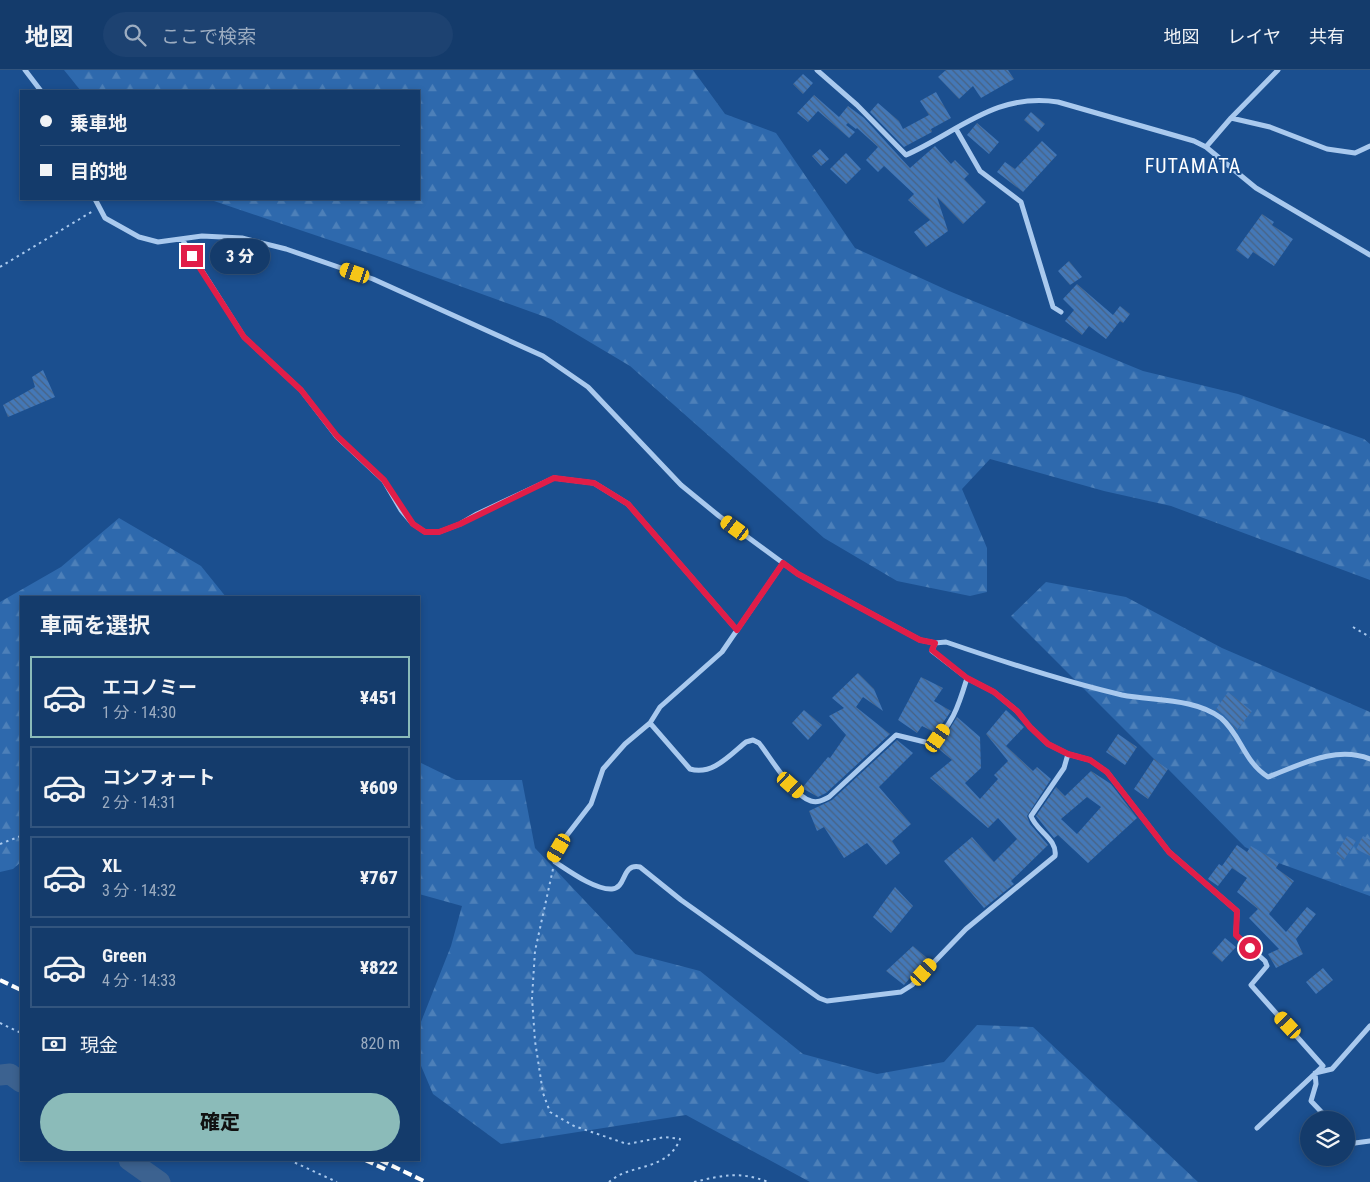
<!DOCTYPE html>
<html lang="ja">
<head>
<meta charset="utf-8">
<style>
  body { margin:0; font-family:"Roboto Condensed","Noto Sans JP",sans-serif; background:#1d4271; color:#f1f3f6; height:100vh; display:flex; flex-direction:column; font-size:19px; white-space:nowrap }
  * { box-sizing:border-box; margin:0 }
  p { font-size:16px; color:#9dadc1 }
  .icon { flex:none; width:28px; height:28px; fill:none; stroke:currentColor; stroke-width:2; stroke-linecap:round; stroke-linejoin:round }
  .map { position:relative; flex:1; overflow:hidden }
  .details { position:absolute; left:20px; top:526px; width:400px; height:565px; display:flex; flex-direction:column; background:#143b6b; border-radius:0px; box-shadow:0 2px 8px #0003,0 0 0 1px #33557e }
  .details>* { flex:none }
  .hud { position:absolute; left:20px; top:20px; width:400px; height:110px; border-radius:0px; box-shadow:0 2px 8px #0003,0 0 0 1px #33557e; display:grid; align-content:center; height:110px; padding:0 20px; background:#143b6b }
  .tools { position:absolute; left:1300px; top:1041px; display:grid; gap:10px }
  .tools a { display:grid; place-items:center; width:55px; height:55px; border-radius:50%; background:#143b6b; box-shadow:0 2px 8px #0003,0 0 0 1px #33557e; font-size:25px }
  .end { position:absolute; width:22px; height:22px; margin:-11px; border:6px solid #e11d48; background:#fff; box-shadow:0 0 0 2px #fff }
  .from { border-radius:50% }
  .bubble { position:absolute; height:35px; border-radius:18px; background:#143b6b; box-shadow:0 2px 8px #0003,0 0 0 1px #33557e; font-size:16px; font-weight:800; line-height:35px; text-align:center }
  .car { position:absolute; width:15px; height:30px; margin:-15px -8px; border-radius:6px; box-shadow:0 0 4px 1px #0007; background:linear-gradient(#f5c518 24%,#345 0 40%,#f5c518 0 76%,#345 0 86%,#f5c518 0) }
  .hud b { display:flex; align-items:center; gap:18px; height:48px; font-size:19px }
  .hud b+b { border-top:1px solid #33557e }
  .hud i { width:12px; height:12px; background:#f1f3f6 }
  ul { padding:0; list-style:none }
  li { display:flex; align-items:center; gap:15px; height:82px; margin:0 10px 8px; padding:0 10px; border:2px solid #33557e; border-radius:0px }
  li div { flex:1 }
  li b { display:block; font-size:19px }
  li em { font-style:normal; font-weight:800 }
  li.on { border-color:#8bbbb9 }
  li>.icon { width:45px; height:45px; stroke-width:1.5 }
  h2 { padding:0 20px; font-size:22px; line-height:60px }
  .pay { display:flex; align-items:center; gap:12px; height:55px; padding:0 20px; font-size:19px }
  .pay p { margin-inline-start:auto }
  .primary-button { display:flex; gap:10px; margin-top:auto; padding:10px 20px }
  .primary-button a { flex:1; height:58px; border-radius:30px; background:#8bbbb9; color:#111; font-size:20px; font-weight:800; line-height:58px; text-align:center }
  header { display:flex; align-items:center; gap:30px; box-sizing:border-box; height:70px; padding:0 25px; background:#143b6b; border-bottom:1px solid #33557e }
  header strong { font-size:24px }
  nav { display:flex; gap:28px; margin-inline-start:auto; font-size:18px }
  .search { width:350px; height:45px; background:#1d4271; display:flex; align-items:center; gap:12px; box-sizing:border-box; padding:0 18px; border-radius:28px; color:#9dadc1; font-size:19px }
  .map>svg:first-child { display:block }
</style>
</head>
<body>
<header>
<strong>地図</strong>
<div class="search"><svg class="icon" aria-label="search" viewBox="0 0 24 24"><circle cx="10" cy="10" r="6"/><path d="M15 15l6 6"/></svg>ここで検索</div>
<nav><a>地図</a><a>レイヤ</a><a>共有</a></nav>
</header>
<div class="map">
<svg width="1370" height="1112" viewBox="0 0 1370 1112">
  <defs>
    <pattern id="forest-firs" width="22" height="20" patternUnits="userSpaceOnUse" patternTransform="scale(1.25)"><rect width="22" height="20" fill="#2e69ad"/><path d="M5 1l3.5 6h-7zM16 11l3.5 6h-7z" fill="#4d80b9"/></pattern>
    <pattern id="building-back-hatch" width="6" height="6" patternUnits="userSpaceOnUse" patternTransform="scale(1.25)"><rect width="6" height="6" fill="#4478b7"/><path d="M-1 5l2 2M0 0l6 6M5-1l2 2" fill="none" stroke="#486282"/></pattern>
  </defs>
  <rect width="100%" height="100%" fill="#1b4f8f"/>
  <path fill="url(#forest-firs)" d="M64 0H693L725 44 776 63 855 178 949 221 1143 301 1238 324 1364 369 1370 374V510L1171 436 1104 421 990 389 962 419 987 478V522L970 526 897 511 824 468 630 296 551 249 377 186 208 129H419V21H81Z
    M119 448 201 496 226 527 21 528V792L13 799 0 802V532L61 497Z
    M1046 512 1126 527 1222 578 1370 642V826L1273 791 1245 777 1168 699 1154 689 1011 546Z
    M419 692 456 710H522L535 778 635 884 700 901 803 984 877 1004 944 992 977 955 1033 957 1198 1112H810L686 1045 501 1074 433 1024 419 991V957L451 876 462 836 419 824Z"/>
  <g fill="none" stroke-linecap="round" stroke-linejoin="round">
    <path stroke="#3c6290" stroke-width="21" d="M0 1005 10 1004 21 1012
      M129 1090 160 1112"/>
  </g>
  <path fill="url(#building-back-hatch)" fill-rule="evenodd" d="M946 0H1008L1014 9 981 28 973 16 959 29 938 7Z
    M803 4 813 13 803 24 793 14Z
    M936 22 951 48 931 59 932 62 904 77 870 42 878 33 899 51 903 59 929 45 920 31Z
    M814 25 839 47 848 36 864 48 910 98 935 76 951 94 955 90 969 104 964 109 986 132 963 154 937 127 948 161 926 177 914 162 930 150 908 130 914 124 884 96 878 102 866 90 878 77 857 58 856 59 848 53 846 55 855 62 849 68 818 41 808 52 797 43Z
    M1031 42 1045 54 1038 62 1024 50Z
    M977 53 999 72 989 84 967 65Z
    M1042 71 1057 85 1023 122 997 102 1005 92 1015 99Z
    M820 79 829 89 821 96 812 86Z
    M846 83 861 99 846 114 830 99Z
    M1262 144 1274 152 1272 155 1293 169 1274 196 1253 182 1248 189 1236 180Z
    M1069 191 1082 207 1070 215 1058 201Z
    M1077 214 1113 245 1120 236 1130 244 1123 253 1120 251 1106 269 1089 256 1082 265 1065 251 1074 240 1063 229Z
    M43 300 55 327 8 347 3 335 35 317 32 307Z
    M858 603 874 619 883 641 863 627 856 637 890 664 826 723 818 727 802 718 828 687 830 688 846 665 829 646 844 638 832 628Z
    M921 607 943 618 934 631 951 641 936 663 922 656 917 663 898 650Z
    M1228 622 1252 641 1237 660 1224 645 1216 639Z
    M804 640 822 655 808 670 792 653Z
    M1006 640 1024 657 1006 676 1033 701 1037 697 1051 709 1027 746 1030 754 1048 775 1011 811 1014 814 984 838 944 791 972 767 994 792 1017 769 998 748 988 758 930 708 952 690 935 676 947 663 957 647 980 667 981 698 965 713 980 729 998 709 994 705 1008 691 986 664Z
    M1118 664 1137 677 1125 695 1106 682Z
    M897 670 913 683 879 717 911 754 892 771 900 783 886 795 867 773 844 788 824 757 817 761 809 741 832 730Z
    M1154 689 1168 699 1148 729 1134 719Z
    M1091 701 1111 714 1137 748 1088 793 1058 765 1054 768 1036 746 1056 717 1065 726ZM1087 727 1101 737 1077 764 1061 749Z
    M1347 766 1356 771 1344 790 1336 784Z
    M1363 766 1370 770V786L1356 779Z
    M1237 775 1247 782 1251 776 1279 793 1276 798 1294 811 1269 844 1286 862 1307 837 1316 844 1296 869 1303 884 1276 898 1268 884 1279 879 1249 848 1258 839 1237 822 1247 808 1232 798 1218 816 1208 809 1219 794 1222 796Z
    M895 817 913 836 891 863 873 847Z
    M1225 868 1236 877 1222 892 1212 883Z
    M913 876 927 888 904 915 886 901Z
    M1323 898 1333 910 1316 924 1306 912Z"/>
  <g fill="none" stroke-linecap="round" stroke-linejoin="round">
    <path stroke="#a9c9ee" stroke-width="2" stroke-dasharray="2.5 4" stroke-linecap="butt" d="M0 197 93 141
      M1353 557 1370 567
      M0 774 21 766
      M553 799 535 881 532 928 535 971 543 1023 550 1042 574 1056 627 1074 665 1067 680 1069C667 1102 630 1093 609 1112
      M0 953 21 963
      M289 1090 337 1112
      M694 1112C724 1105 739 1101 768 1112"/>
    <path stroke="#a9c9ee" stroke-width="5" d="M25 0 41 21
      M817 0 857 35 906 85C958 62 996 22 1058 32L1194 71 1206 77 1256 118 1370 185
      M1231 48 1270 57 1327 79 1355 83 1370 76
      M956 59 980 101 1021 132 1053 237 1061 242
      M1206 77 1231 48 1278 0
      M95 129 105 148 139 167 158 172 202 166 242 168 286 179 373 209 543 286 588 317 681 415 719 446 798 504 920 570 935 573 946 572C1004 592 1062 611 1122 625 1153 631 1195 628 1221 648 1241 665 1244 692 1268 707 1300 695 1336 675 1370 689
      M182 169 244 267 301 320 337 367 384 411 401 440 413 454 425 462H439L460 454 477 444 554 408 594 413 628 434 737 560
      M783 493 722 582 660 637 650 653 625 674 603 699 591 734 564 769 553 787 555 792C569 801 595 820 612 819 627 818 621 793 640 797L681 830 819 928 827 931 901 922 912 915 966 859 1055 786C1058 769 1036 761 1031 746L1064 698 1068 684
      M935 573 932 581 967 608 994 622 1017 641 1030 657 1048 674 1068 684 1090 690 1107 702 1169 782 1237 841 1236 865 1265 891 1267 896 1251 915 1323 996 1257 1058
      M650 653 690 699C712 706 730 685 746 672L753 670 759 673C771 688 792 725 811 731 818 733 823 730 829 727L896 665 929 673C952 660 960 631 967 608
      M1329 1050 1311 1031 1316 1014 1315 1003 1332 999 1370 956
      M1346 1068 1355 1073 1370 1071"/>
    <path stroke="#fff" stroke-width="4" stroke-dasharray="9 4" stroke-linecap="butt" d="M0 910 21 920
      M365 1090 387 1100
      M380 1090 426 1112"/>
  </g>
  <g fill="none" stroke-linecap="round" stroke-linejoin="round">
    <path stroke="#e11d48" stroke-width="6" d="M192 186 244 267 301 320 337 366 384 410 413 454 425 462H439L460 454 554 408 594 413 628 434 737 560 783 493 798 504 905 562 920 570 935 573 932 580 967 608 994 622 1017 641 1030 657 1048 674 1068 684 1090 690 1107 702 1169 782 1237 841 1236 865 1250 878"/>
  </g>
  <g text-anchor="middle" stroke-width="4" stroke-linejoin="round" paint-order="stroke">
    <g font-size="20" letter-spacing="1" fill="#fff" stroke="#1b4f8f">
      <text x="1193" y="103">FUTAMATA</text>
    </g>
  </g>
</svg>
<div class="tools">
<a><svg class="icon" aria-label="layers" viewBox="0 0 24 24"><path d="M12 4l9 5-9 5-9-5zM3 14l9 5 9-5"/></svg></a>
</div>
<i class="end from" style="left:1250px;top:878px"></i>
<i class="end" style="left:192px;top:186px"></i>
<div class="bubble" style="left:210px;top:169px;width:60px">3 分</div>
<i class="car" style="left:355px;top:203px;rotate:289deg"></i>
<i class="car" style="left:735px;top:458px;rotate:306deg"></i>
<i class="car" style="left:938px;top:668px;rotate:35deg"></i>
<i class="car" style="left:791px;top:715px;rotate:132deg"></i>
<i class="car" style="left:559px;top:778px;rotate:210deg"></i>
<i class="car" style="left:924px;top:902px;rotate:42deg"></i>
<i class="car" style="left:1288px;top:955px;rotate:317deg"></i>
<div class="hud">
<b><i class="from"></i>乗車地</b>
<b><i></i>目的地</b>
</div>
<section class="details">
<h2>車両を選択</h2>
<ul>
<li class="on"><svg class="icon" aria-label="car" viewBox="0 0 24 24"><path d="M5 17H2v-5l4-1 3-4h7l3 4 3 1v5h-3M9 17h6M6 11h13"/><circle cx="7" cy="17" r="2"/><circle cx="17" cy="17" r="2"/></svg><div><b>エコノミー</b><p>1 分 · 14:30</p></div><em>¥451</em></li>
<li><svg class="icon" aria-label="car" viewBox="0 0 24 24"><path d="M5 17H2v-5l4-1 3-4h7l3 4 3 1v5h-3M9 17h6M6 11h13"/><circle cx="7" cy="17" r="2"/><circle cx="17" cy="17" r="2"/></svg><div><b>コンフォート</b><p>2 分 · 14:31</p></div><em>¥609</em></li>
<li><svg class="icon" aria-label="car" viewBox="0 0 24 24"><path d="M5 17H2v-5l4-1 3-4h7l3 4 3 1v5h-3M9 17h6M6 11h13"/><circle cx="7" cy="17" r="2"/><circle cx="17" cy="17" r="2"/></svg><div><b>XL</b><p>3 分 · 14:32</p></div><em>¥767</em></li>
<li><svg class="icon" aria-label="car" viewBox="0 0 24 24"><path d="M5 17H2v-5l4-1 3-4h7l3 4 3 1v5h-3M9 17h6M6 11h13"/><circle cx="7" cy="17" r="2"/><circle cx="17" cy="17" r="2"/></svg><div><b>Green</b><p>4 分 · 14:33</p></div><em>¥822</em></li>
</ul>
<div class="pay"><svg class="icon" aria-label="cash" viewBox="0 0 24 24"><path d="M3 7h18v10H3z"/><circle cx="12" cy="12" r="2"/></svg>現金<p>820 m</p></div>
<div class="primary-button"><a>確定</a></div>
</section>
</div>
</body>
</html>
